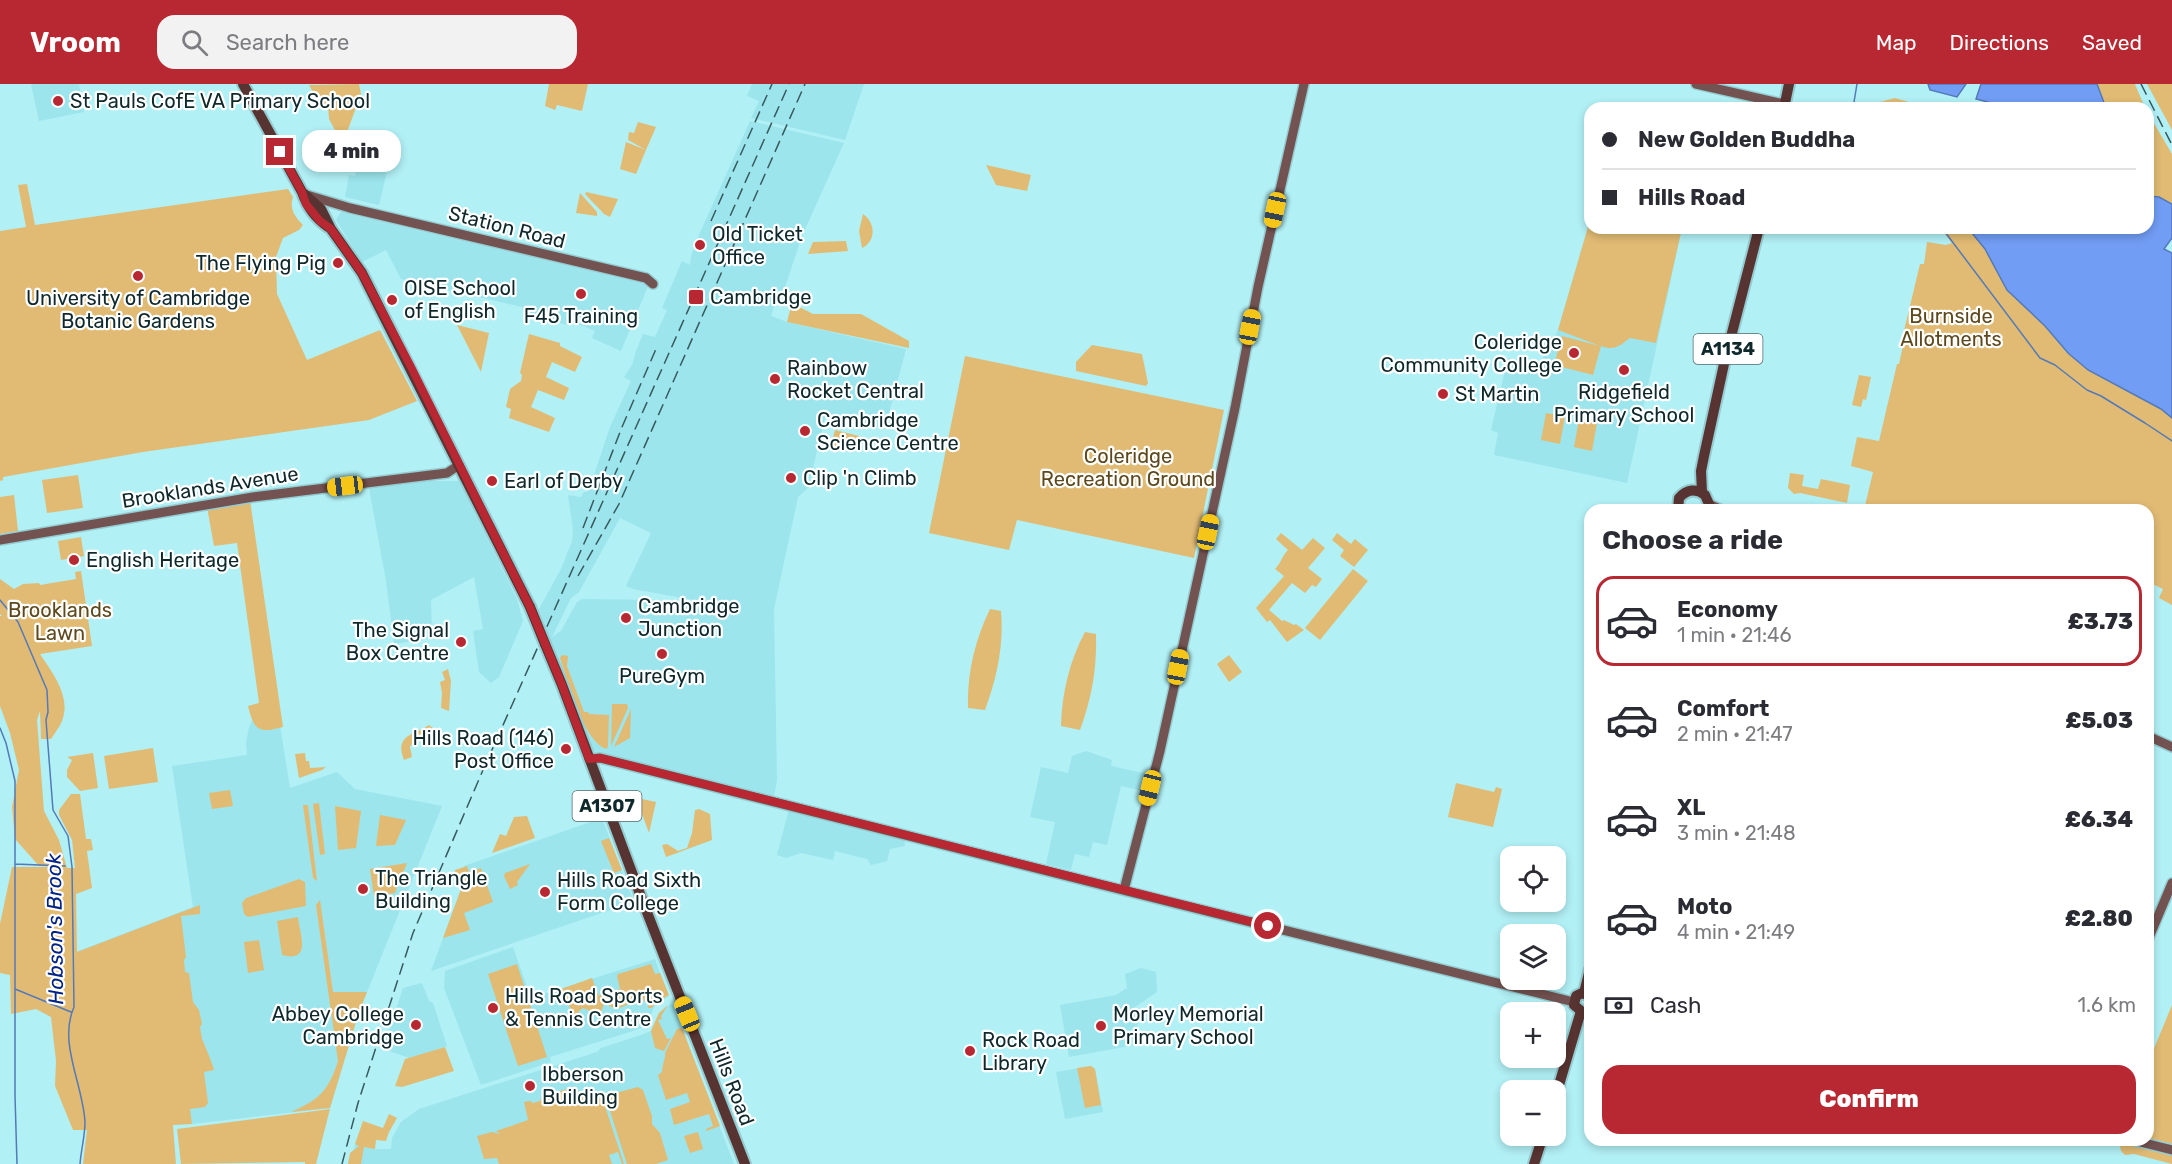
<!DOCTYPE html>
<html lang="en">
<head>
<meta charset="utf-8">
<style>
  body { margin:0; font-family:Rubik,sans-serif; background:#f2f2f3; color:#2b2b33; height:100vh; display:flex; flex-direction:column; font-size:22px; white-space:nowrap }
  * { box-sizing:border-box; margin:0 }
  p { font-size:20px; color:#7c7c81 }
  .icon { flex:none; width:33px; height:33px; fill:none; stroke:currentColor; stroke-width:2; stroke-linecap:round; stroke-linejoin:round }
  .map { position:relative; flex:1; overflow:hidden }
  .panel { position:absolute; left:1584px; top:420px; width:570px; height:642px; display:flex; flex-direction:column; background:#fff; border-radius:18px; box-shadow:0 3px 9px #0003 }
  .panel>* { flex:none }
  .hud { position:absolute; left:1584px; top:18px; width:570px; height:132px; border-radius:18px; box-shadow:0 3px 9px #0003; display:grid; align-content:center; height:132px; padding:0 18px; background:#fff }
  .fabs { position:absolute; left:1500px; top:762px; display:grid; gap:12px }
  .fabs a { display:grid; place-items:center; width:66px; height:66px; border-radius:12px; background:#fff; box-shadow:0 3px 9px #0003; font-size:30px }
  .end { position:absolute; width:27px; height:27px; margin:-14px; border:8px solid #b82832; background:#fff; box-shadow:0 0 0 3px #fff }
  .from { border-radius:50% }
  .bubble { position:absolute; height:42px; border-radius:18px; background:#fff; box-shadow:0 3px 9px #0003; font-size:20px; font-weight:800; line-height:42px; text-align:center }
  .car { position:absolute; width:18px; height:36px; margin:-18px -9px; border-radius:8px; box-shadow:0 0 4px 2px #0007; background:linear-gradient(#f5c518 24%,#345 0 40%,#f5c518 0 76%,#345 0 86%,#f5c518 0) }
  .hud b { display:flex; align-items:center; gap:21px; height:57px; font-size:22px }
  .hud b+b { border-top:2px solid #e1e1e2 }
  .hud i { width:15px; height:15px; background:#2b2b33 }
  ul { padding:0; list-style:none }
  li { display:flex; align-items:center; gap:18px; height:90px; margin:0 12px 9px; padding:0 6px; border:3px solid transparent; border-radius:18px }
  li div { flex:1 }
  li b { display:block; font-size:22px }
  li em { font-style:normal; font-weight:800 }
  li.active { border-color:#b82832 }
  li>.icon { width:54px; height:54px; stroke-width:1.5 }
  h2 { padding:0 18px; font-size:27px; line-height:72px }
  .pay { display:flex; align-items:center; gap:15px; height:66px; padding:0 18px; font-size:22px }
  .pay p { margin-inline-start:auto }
  .action { display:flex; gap:12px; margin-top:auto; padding:12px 18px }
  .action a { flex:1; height:69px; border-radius:18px; background:#b82832; color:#fff; font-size:24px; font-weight:800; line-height:69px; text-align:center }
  header { display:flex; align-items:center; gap:36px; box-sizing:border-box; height:84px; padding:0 30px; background:#b82832; color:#fff }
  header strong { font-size:28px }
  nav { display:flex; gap:33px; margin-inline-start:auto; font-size:21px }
  .search { width:420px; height:54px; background:#f2f2f3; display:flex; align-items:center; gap:15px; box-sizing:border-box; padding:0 21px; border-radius:18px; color:#7c7c81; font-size:22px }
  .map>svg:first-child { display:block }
</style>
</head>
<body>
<header>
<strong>Vroom</strong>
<div class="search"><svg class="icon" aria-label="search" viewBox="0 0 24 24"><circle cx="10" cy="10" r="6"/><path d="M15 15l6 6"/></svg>Search here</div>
<nav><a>Map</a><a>Directions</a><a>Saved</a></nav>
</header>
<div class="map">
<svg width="2172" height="1080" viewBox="0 0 2172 1080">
  <rect width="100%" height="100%" fill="#b1f0f5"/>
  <path fill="#9ce5ec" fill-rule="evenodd" d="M31 0H79L84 28 39 37Z
    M752 0H864L845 56 751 34 759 17 747 12Z
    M750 37 844 59 802 152 780 218 776 217 771 232 787 238 906 265 885 345 826 330 808 404 798 413 774 525 777 696 774 713 593 667 539 525 561 485 572 457 573 446 568 411 581 413 584 408H587L589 406 610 343 631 297 624 293 632 281 636 267 643 250 655 253 667 226 662 224 682 177 690 181 691 172 699 151ZM620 434 651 449 626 502 633 505 711 519V530L706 526 657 516 582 515 577 518 561 547 552 553 571 514 579 508Z
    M361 68 390 75 379 121 345 113 349 91 355 92Z
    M341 128 629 196 649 200 621 267 592 254 595 247 570 236 567 241 524 230 522 223 401 195 386 166 362 178 336 136Z
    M1590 136V144H1682L1627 399 1494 371 1498 349 1491 346 1508 274 1539 281 1558 246Z
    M416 397H459L517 515 523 537 499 593 491 599 479 588 473 547 483 545 474 493 431 516 432 554 394 560 386 497 369 404Z
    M278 629 290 704 337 688 355 705 442 722 359 928 330 1024 192 1040 87 1044 76 868 193 823 172 682 247 671 246 659 249 643 253 635Z
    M1086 667 1112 676 1111 682 1147 690 1144 707 1121 702 1107 761 1093 758 1089 773 1075 770 1071 786 1046 780 1055 738 1030 733 1041 683 1068 689 1072 672Z
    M791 717 903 746 905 762 890 765 887 777 871 781 867 775 835 767 833 776 801 769 786 774 777 771Z
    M602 734 634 818 431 887 464 797V782Z
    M513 863 531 914 655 875 669 912 655 921 646 941 639 945 550 973 551 978 481 1001 444 904 445 887Z
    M1141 884 1156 888 1157 908 1135 923 1140 960 1069 973 1060 921 1116 911 1127 904 1125 890Z
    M422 899 429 917 433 919 447 962 410 974 383 965 403 904Z
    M672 919 734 1080H351L355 1060 375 1065H391L392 1054 401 1038 419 1025 597 968 601 964 641 951 651 947 659 929Z
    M1091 982 1095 985 1103 1028 1065 1035 1056 988Z"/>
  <path fill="#e1bb74" d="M359 0 361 10 346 51 337 50 329 35 328 22 319 19 309 1Z
    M549 0H588L582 27 557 21 555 26 545 22Z
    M2097 0H2135L2145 24H2106Z
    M2147 0H2172V46Z
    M1895 14 1912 19 1917 24H1866L1868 18H1880Z
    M2148 29 2172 70V120L2159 113 2148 112Z
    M638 38 656 43 646 66 628 56 629 48 634 49Z
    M626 58 646 66 636 90 620 85Z
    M986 81 1031 91 1027 107 996 101Z
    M27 100 35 141 288 105 293 113C289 125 295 133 303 141L299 146 283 154 276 173 277 210 307 276 380 246 417 317 369 336 143 368 3 393V396L0 397V147L26 143 18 101Z
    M586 108 618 115 610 133 604 130 585 110Z
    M580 109 597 128V132L576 129Z
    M863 130C876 139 876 157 862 164L859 147Z
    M1590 136V144H1682L1656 259 1630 254C1619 262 1615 267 1601 262L1593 291 1554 281 1562 252 1600 262 1558 246Z
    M1940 144H1968L1985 165 2007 206 2045 242 2066 268 2161 325 2172 334V521L2159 514 2163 505 2148 498V426H1864L1873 388 1851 382 1857 353 1879 357 1897 280H1899L1904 257 1902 255 1920 180H1924L1927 158 1946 161 1952 159Z
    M846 157 848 167 808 170 813 158Z
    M792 219 813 230H861L909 257V264L787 238Z
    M457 241 489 249 481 288Z
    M529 250 560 259V262L582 273 575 288 552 278 546 293 569 304 564 316 538 306 531 323 555 334 549 348 509 334 511 325 506 323 510 305 521 297 522 291 520 289Z
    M1092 261 1142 270 1148 299 1146 302 1076 287V278Z
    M965 272 1224 326 1194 474 1017 436 1009 466 929 449Z
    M1859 291 1871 293 1866 316 1863 315 1861 323 1852 321Z
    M1546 329 1565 332 1560 360 1541 356Z
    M1579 335 1597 339 1592 367 1574 363Z
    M835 346 859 352 855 366 831 361Z
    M1790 389 1804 391 1802 402 1818 405 1821 395 1850 401 1847 419 1800 409 1794 410 1788 404Z
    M78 391 83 424 47 429 42 396Z
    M14 411 18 447 0 450V413Z
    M250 416 283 643C258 650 254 646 248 622L259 619 237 459 214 462 207 423Z
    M1281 449 1302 466 1313 454 1325 464 1308 484 1322 495 1316 503 1312 501 1305 509 1292 499 1269 526 1282 537 1284 536 1294 541 1296 540 1304 546 1287 558 1270 536 1267 538 1256 524 1284 492 1275 485C1281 479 1282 472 1288 466L1276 455Z
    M1337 449 1351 460 1355 455 1368 466 1354 483 1340 472 1344 466 1332 456Z
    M81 453 84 472 61 476 58 457Z
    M1353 485 1368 497 1320 556 1305 544Z
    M81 487 92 562 40 570C52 588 70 611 63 634 61 641 55 649 51 655H41L40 627 37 636 44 727 59 756 67 784H75L72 756 59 731V726L71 710H80L86 755H91L93 766 87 767 92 804 76 810 77 868 200 821V830L181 832 186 873 184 876 185 888 189 889 193 918 199 926 202 940 200 943 202 955C203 957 214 983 214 986L204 988 208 1019 205 1023 190 1025 192 1040 173 1041 176 1080H83L87 1046H73L55 1002 56 977 51 933 36 925 11 930 10 891 0 889V840L12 783H65L39 782 15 755 12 723 19 686 10 649 0 622V532H2L0 530V495L14 505 23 500 39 499 40 501 76 495 75 488Z
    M990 525 1001 527C1004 561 997 594 985 626L968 624C967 589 975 556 990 525Z
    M1085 548 1096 550C1097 584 1092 614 1080 646L1061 642C1062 609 1069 578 1085 548Z
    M562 571 568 572 567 582 584 628H588L589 630 609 631 608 663 606 665C583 657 568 597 560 574Z
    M1229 571 1242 588 1229 598 1217 580Z
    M448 585 451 597 449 627 441 624 442 609 440 598 445 596 442 588Z
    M612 620H627L628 624 611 662Z
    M631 625 630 654 614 663Z
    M429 641 434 645 413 658 410 663 412 673 404 676C394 651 414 651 429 641Z
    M153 664 158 698 109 705 104 672Z
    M93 669 98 704 80 707 67 693V686L72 676 67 673Z
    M305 669 306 677H309L310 684 326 683 322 686 299 694 295 670Z
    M1456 699 1494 708 1496 703 1502 705 1493 743 1448 733Z
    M230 706 233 722 212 725 209 709Z
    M642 715 656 718 649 749 638 719Z
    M319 719 325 770 320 771 313 720Z
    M303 721H308L317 797 313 794Z
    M335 722 361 727 356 764 338 766Z
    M699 725 710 730 712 756 666 773 662 761 667 760 678 767 687 764 692 749 695 726Z
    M380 731 406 736 395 761 376 762Z
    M527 732 535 754 492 769 500 750 506 752 514 733Z
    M609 754 622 786 614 789 601 757Z
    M407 779 395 809 374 812 370 785Z
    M530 780 517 798 518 801 510 805 504 792 505 789Z
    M467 782 469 788 481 784 493 818 464 829 470 846 443 854 464 797 462 793 454 790 455 786Z
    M299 795 305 798 306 822 248 833 244 830 242 819 246 814Z
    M320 816 333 908H367L359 928 330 1024 291 1028C319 1016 329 1006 338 977L316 821Z
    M298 833C300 851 312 879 282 871L277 837Z
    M259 856 264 886 248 889 244 858Z
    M517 880 547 973 518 982 488 890Z
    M651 880 655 890 660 889 669 911 655 919 652 924H648L649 919 644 917 643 914 617 925 609 922 608 919H604L601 929 598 930 583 924 579 927 577 932 570 934 568 930 572 929C570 921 564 914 561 905L592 894 599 912 620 905 617 892 618 890Z
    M668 921 661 932 662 935 658 936 667 955 671 954 664 967 655 964 651 947 659 929Z
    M2172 921V1060L2148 1054V979Z
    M682 944 720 1042 706 1047V1045L713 1042 709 1030 674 1041 670 1025 690 1018 687 1009 666 1016 658 991 662 988C662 981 666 973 665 969L677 945Z
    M445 963 454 987 402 1003 395 1002 405 975Z
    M1091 982 1095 985 1101 1021 1085 1024 1077 984Z
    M573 1003 577 1005 587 1018 605 1012 604 1019 624 1080H622L618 1068 609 1071 612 1080H499L497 1074 484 1075 477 1052 492 1048 500 1050 496 1047 528 1036 524 1018 530 1017 533 1019 540 1017 542 1013Z
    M638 1003 643 1006 652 1032V1040L660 1049 668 1076 656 1080H627L607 1018 608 1011Z
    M330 1025 316 1080H305V1078L181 1080 177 1045Z
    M389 1030 397 1034 389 1048 386 1057 376 1056 375 1065 364 1063 361 1080H348L350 1069 359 1062 355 1060 363 1037 383 1044Z
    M698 1048 703 1065 690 1069 684 1052Z
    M2124 1057 2172 1069V1080L2134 1070 2125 1071 2121 1067 2120 1062Z"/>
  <path fill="#719df4" stroke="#547ab8" stroke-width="1.5" d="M1928 0H1966L1957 13 1930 6Z
    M1981 0H2097L2106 24H2011L1976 15Z
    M2148 112 2159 113 2172 120V154L2164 165 2172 169V334L2161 325 2088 286 2068 269 2045 242 2007 206 1985 165 1968 144H2148Z"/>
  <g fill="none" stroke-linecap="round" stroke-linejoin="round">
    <path stroke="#547ab8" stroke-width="1.5" d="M1853 24 1857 0
      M1942 144 2040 274 2055 281 2087 306 2101 312 2145 339 2172 357
      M0 516 18 538 47 606 48 628 46 636 53 726 68 752 72 783 74 923C58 959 83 1000 85 1038 85 1052 81 1066 80 1080
      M0 644 6 659 15 697V1012L17 1080
      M15 780 65 782
      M15 905 71 928"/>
    <g stroke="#94ccd1" stroke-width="12">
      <path id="secondary" d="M1696 0 1784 20
        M307 111 350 124 646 194 653 200
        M1709 420 1722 426
        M0 456 253 413 447 389 459 381
        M2148 652 2172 663
        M589 675 600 674 1166 817 1574 918
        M1124 806 1160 667 1235 324 1258 203 1304 0
        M2148 856 2172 799
        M2132 1056 2172 1066"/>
    </g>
    <g stroke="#94ccd1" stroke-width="14">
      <path id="primary" d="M243 0 302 108C307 123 315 134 328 143
        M1784 24 1789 0
        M302 108 321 125 331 145 362 189 530 523
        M1702 408 1701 387 1704 372 1724 280 1759 144
        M1678 426 1679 414C1687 405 1696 404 1705 411L1709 420V426
        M545 560 562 601 643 818 745 1080
        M1584 909 1590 885
        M1581 927 1574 921 1576 912 1582 909 1590 912
        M1556 1011 1581 927
        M1534 1080 1543 1052"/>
    </g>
    <use href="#secondary" stroke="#735351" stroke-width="9"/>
    <use href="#primary" stroke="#573331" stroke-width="10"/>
    <path stroke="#385a5e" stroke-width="1.5" stroke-dasharray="12 6" stroke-linecap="butt" d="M2141 0 2172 61
      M711 137 772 0
      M583 444 622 343 656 265
      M578 492 619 420 805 0
      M342 1080 358 1019 413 849 483 686 789 0"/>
    <g stroke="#94ccd1" stroke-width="14" stroke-linecap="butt">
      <path id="primary-bridge" d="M530 523 545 560"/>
    </g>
    <use href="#primary-bridge" stroke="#573331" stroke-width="10"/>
  </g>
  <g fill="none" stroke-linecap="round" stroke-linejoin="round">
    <path stroke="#b82832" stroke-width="8" d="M280 68 302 108 306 120 320 137 331 145 362 189 411 283 530 523 562 601 589 675 600 674 1268 842"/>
  </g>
  <g fill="#b82832" stroke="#fff" stroke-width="2">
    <circle cx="58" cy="17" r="6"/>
    <circle cx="700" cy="161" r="6"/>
    <circle cx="338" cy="179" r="6"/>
    <circle cx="138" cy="192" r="6"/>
    <circle cx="581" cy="210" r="6"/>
    <rect x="688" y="205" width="16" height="16" rx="3"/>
    <circle cx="392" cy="216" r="6"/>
    <circle cx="1574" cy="269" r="6"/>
    <circle cx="1624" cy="286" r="6"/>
    <circle cx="775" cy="295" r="6"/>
    <circle cx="1443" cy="310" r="6"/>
    <circle cx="805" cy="347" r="6"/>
    <circle cx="791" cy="394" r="6"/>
    <circle cx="492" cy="397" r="6"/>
    <circle cx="74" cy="476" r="6"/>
    <circle cx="626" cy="534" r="6"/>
    <circle cx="461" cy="558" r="6"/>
    <circle cx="662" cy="570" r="6"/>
    <circle cx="566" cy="665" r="6"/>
    <circle cx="363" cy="805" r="6"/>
    <circle cx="545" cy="808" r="6"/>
    <circle cx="493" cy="924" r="6"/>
    <circle cx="416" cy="941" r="6"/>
    <circle cx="1101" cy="942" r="6"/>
    <circle cx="970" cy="967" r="6"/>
    <circle cx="530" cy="1002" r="6"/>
  </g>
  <g text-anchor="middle" stroke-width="4.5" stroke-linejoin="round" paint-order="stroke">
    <g fill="#fff" stroke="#57686b" stroke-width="1.5">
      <rect x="1693.5" y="250" width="69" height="30" rx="4.5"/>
      <rect x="572.5" y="707" width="69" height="30" rx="4.5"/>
    </g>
    <g font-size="18" font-weight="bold" fill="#0f282b">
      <text x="1728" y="271">A1134</text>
      <text x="607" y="728">A1307</text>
    </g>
    <g font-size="20" fill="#0f282b" stroke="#fff" text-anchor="start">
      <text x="70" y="24">St Pauls CofE VA Primary School</text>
      <text x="712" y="157">Old Ticket<tspan x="712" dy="23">Office</tspan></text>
      <text x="326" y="186" text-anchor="end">The Flying Pig</text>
      <text x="404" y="211">OISE School<tspan x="404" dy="23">of English</tspan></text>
      <text x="710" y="220">Cambridge</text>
      <text x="138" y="221" text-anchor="middle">University of Cambridge<tspan x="138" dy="23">Botanic Gardens</tspan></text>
      <text x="581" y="239" text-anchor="middle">F45 Training</text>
      <text x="1562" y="265" text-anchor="end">Coleridge<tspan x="1562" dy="23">Community College</tspan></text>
      <text x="787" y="291">Rainbow<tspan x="787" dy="23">Rocket Central</tspan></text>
      <text x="1624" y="315" text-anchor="middle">Ridgefield<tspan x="1624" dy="23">Primary School</tspan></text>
      <text x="1455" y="317">St Martin</text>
      <text x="817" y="343">Cambridge<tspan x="817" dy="23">Science Centre</tspan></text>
      <text x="803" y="401">Clip 'n Climb</text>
      <text x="504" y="404">Earl of Derby</text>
      <text x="86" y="483">English Heritage</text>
      <text x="638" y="529">Cambridge<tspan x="638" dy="23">Junction</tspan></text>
      <text x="449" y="553" text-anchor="end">The Signal<tspan x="449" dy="23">Box Centre</tspan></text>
      <text x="662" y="599" text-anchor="middle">PureGym</text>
      <text x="554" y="661" text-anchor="end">Hills Road (146)<tspan x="554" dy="23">Post Office</tspan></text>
      <text x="375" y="801">The Triangle<tspan x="375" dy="23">Building</tspan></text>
      <text x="557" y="803">Hills Road Sixth<tspan x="557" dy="23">Form College</tspan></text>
      <text x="505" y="919">Hills Road Sports<tspan x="505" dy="23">&amp; Tennis Centre</tspan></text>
      <text x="404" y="937" text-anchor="end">Abbey College<tspan x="404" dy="23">Cambridge</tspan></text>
      <text x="1113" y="937">Morley Memorial<tspan x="1113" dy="23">Primary School</tspan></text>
      <text x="982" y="963">Rock Road<tspan x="982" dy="23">Library</tspan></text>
      <text x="542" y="997">Ibberson<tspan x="542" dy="23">Building</tspan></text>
    </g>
    <g font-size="20" fill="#0f282b" stroke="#fff">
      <text transform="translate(507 143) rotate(14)" y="7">Station Road</text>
      <text transform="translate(210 403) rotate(-9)" y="7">Brooklands Avenue</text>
      <text transform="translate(732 998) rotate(69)" y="7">Hills Road</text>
    </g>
    <g font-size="20" fill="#5e491d" stroke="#fff">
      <text x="1951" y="239">Burnside<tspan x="1951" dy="23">Allotments</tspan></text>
      <text x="1128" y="379">Coleridge<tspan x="1128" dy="23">Recreation Ground</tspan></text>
      <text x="60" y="533">Brooklands<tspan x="60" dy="23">Lawn</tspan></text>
    </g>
    <g font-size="21" font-style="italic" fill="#002385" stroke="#fff">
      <text transform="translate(55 845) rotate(-91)" y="7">Hobson's Brook</text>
    </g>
  </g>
</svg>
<div class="fabs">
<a><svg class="icon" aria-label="locate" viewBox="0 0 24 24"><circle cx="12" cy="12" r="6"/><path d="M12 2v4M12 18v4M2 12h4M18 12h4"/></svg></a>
<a><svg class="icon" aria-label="layers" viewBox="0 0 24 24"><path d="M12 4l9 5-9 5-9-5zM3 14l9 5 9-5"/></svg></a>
<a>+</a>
<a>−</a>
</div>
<i class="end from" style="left:1268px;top:842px"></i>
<i class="end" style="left:280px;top:68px"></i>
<div class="bubble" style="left:302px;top:46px;width:99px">4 min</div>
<i class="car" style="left:1275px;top:126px;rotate:192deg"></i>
<i class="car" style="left:1250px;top:243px;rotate:11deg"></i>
<i class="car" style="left:345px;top:402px;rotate:263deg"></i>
<i class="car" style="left:1208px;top:448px;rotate:12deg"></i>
<i class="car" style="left:1178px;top:583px;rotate:11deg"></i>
<i class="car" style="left:1150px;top:704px;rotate:194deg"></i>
<i class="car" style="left:687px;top:930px;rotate:338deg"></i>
<div class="hud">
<b><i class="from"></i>New Golden Buddha</b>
<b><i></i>Hills Road</b>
</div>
<section class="panel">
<h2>Choose a ride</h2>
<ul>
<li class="active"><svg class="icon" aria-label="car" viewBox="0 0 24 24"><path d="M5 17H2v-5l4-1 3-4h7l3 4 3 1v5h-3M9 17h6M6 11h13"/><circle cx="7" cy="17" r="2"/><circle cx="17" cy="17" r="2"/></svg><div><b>Economy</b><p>1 min · 21:46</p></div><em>£3.73</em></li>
<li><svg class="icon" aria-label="car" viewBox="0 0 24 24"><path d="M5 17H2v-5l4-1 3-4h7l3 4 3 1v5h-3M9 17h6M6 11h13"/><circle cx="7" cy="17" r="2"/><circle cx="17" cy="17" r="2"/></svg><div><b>Comfort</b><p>2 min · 21:47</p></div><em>£5.03</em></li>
<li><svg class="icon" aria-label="car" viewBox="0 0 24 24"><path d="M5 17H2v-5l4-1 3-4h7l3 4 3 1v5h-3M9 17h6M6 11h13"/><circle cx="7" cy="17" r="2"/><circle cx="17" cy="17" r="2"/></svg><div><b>XL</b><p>3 min · 21:48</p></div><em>£6.34</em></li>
<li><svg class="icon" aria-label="car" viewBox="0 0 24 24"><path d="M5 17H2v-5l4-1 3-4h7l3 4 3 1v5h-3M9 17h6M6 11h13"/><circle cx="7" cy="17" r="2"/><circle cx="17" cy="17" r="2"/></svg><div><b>Moto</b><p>4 min · 21:49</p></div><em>£2.80</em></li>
</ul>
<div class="pay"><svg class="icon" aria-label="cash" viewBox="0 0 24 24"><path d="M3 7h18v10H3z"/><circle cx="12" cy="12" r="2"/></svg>Cash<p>1.6 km</p></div>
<div class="action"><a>Confirm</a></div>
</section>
</div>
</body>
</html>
